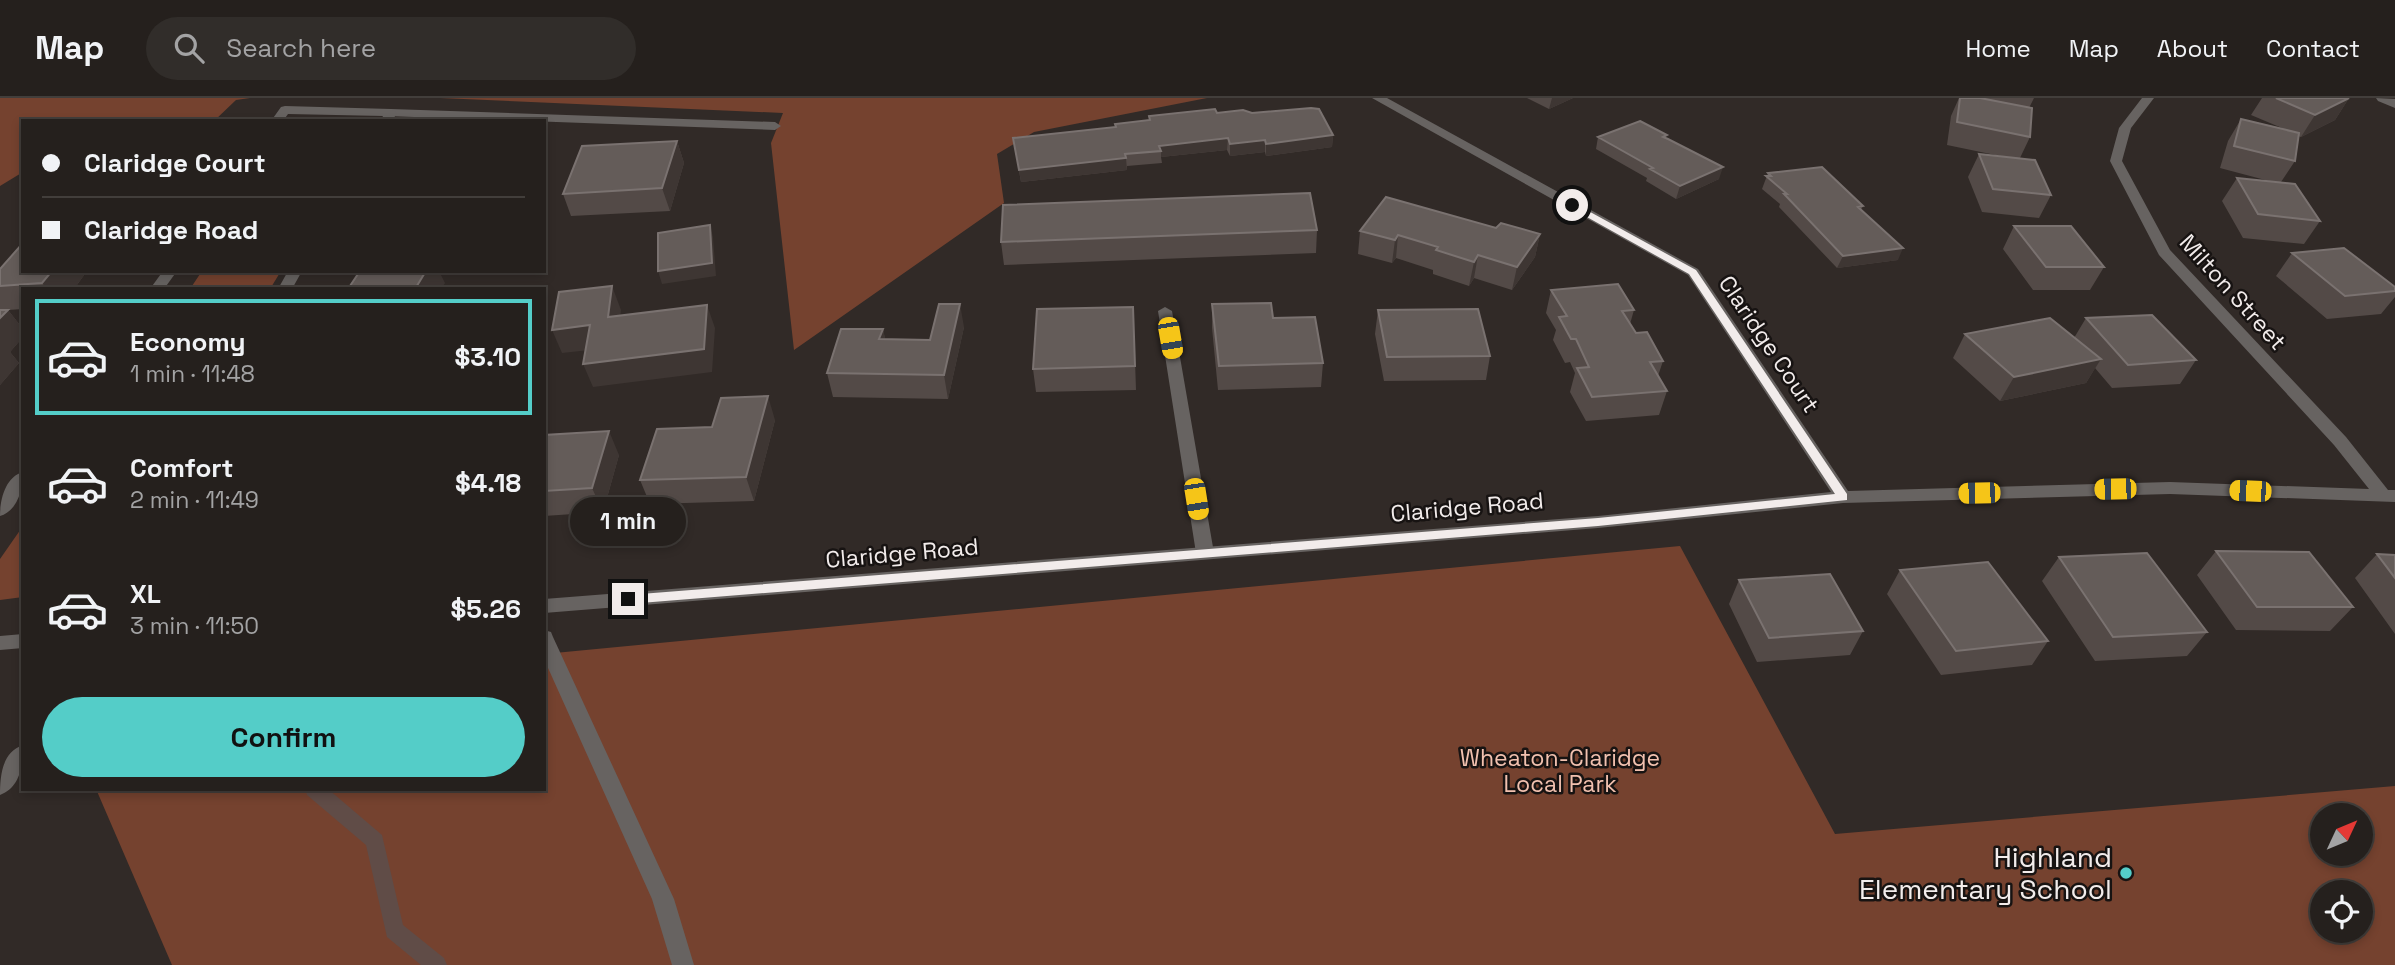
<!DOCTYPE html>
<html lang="en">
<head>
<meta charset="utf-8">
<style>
  body { margin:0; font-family:"Space Grotesk",sans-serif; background:#312d2a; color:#f1f3f6; height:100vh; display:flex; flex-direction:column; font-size:26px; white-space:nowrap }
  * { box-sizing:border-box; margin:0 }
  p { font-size:23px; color:#a3a3a4 }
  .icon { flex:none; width:38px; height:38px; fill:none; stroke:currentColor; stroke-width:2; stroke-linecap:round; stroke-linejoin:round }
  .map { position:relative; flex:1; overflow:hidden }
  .details { position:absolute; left:21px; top:189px; width:525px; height:504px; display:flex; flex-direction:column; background:#25201d; border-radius:0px; box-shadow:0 4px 10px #0003,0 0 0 2px #423e3b }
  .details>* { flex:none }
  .hud { position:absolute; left:21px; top:21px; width:525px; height:154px; border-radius:0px; box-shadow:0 4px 10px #0003,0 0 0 2px #423e3b; display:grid; align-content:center; height:154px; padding:0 21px; background:#25201d }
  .needle { width:46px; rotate:46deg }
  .buttons { position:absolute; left:2310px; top:705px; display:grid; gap:14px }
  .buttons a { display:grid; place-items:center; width:63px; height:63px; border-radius:50%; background:#25201d; box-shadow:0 4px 10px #0003,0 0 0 2px #423e3b; font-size:35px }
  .end { position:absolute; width:32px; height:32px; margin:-16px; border:9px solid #f2eceb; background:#111; box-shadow:0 0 0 4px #111 }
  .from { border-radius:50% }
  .bubble { position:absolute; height:49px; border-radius:24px; background:#25201d; box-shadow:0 4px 10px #0003,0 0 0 2px #423e3b; font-size:23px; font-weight:800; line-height:49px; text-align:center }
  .car { position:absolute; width:21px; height:42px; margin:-21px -10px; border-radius:9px; box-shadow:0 0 5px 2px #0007; background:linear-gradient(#f5c518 24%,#345 0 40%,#f5c518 0 76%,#345 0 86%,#f5c518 0) }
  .hud b { display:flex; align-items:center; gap:24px; height:66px; font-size:26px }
  .hud b+b { border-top:2px solid #423e3b }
  .hud i { width:18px; height:18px; background:#f1f3f6 }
  ul { padding:12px 0 0; list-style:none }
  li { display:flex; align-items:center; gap:21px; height:116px; margin:0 14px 10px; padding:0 7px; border:4px solid transparent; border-radius:0px }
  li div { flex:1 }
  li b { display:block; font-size:26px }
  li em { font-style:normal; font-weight:800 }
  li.current { border-color:#54cdc8 }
  li>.icon { width:63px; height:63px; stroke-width:1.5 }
  .primary-button { display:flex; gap:14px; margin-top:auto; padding:14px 21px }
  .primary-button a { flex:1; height:80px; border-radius:42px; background:#54cdc8; color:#111; font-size:28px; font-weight:800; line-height:80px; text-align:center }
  header { display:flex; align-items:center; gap:42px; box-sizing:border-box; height:98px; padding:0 35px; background:#25201d; border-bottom:2px solid #423e3b }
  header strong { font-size:33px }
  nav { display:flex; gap:38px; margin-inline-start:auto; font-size:24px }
  .search { width:490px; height:63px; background:#312d2a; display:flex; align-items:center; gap:18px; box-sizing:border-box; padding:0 24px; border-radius:38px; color:#a3a3a4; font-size:26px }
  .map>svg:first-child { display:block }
</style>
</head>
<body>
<header>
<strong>Map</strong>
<div class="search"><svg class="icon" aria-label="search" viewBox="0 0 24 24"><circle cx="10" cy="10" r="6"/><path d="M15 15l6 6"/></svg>Search here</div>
<nav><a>Home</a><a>Map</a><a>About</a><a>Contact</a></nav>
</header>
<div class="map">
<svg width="2395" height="867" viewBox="0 0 2395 867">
  <rect width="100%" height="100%" fill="#312a27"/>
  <path fill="#75422f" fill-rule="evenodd" d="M0 0H250L236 2 214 23H23V74L0 88Z
    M440 0H1207L1034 34 997 56 1004 105 794 252 771 45 783 15Z
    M202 173H281L270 191H190Z
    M23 428V499L0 502V461Z
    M1680 448 1835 736 2395 688V867H172L96 691H544V556ZM2322 718H2361V756H2322ZM2322 794H2361V833H2322Z"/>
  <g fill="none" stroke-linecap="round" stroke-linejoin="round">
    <path fill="#604c47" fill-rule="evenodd" d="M305 691H328L382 737 403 827 444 860 447 867H421L387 839 366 747 307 697Z"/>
    <path fill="#676361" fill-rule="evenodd" d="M391 11 775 24 781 28 775 32 387 18 385 15Z
      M1165 209 1172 213 1214 455 1205 461 1196 455 1158 213Z
      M544 532 551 534 553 539 674 801 694 867H672L652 801 544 561Z
      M23 647C23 666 21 689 0 697 0 678 2 654 23 647Z"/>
    <path fill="#676361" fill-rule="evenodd" d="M1372 0H1387L1698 171 1848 393 2170 384 2369 391 2334 347 2159 157 2110 63 2119 30 2142 0H2154L2131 30 2122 63 2170 152 2346 339 2388 392H2395V404L2170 396 1843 405 1598 430 544 515V501L1598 418 1831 394 1688 177Z
      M2376 0 2395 1V10L2378 3Z
      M285 8 391 11 397 15 392 23H380L383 18 288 16 283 23H271L281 9Z
      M163 173H177L164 191H150Z
      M288 173H302L292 191H278Z
      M23 374C23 390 18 413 0 418 0 402 5 379 23 374Z
      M23 536V550L0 552V538Z"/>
  </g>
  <path fill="#534a47" d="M1527 0H1573L1549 11Z
    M1959 0H2034L2029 10 2030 39 2020 60 2051 97 2039 120 1982 114 1968 79 1979 56 2005 59 1947 47 1951 18Z
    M2262 0H2349L2335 22 2301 39 2298 38 2295 63 2281 84 2320 123 2304 146 2243 140 2222 103 2237 80 2269 83 2220 70 2228 43 2241 21 2282 30 2251 17Z
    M1217 15 1333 37 1332 49 1266 58 1265 54 1230 58 1227 52 1161 59 1162 65 1127 68V72L1021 84 1013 40 1115 30V26L1149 22V18Z
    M1598 39 1666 40 1719 81 1676 101 1646 83 1647 80 1596 51Z
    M677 43 684 65 670 113 571 118 563 96Z
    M1768 75 1863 108 1861 112 1898 162 1837 170 1779 109 1780 106 1762 91Z
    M2014 128 2104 169 2090 192H2033L2003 151Z
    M1496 130 1540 136 1535 159 1512 192 1474 180 1469 188 1433 176V172L1396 160 1392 165 1358 156 1360 133Z
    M1317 132 1316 155 1004 167 1001 144Z
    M2292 155 2395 189V199L2381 216 2327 221 2276 178Z
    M0 171 23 173H87L74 191H23V211L8 212 23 231V239L10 254 19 265 0 287Z
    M1551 192 1634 212 1630 226 1636 235 1663 263 1658 278 1667 293 1659 317 1586 323 1570 294 1575 275 1570 264 1565 265 1553 242 1556 232 1546 215Z
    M1212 206 1273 220 1323 265 1321 289 1218 292 1212 230Z
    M1378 212 1490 258 1486 282 1384 283 1375 236Z
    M2086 220 2196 262 2180 286 2112 290 2095 270 2086 285 2000 303 1953 260 1965 236 2074 240Z
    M964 229 948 301 833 299 827 275 883 231 885 241 930 242Z
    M1134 232 1136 292 1036 294 1033 271Z
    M775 322 754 403 650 406 640 382Z
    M544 337 619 357 603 414 544 418Z
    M2216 453 2353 509 2330 533 2236 532 2197 477Z
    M2377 456 2395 457V536L2355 480Z
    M2059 459 2207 534 2187 558 2095 563 2042 483Z
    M1900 472 2048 543 2032 567 1941 577 1887 496Z
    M1739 482 1863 533 1850 557 1757 564 1729 506Z"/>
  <path fill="#3e3633" d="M1552 0H1573L1549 11Z
    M2349 0 2335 22 2301 39 2315 17Z
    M1333 37 1332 49 1266 58V46Z
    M1228 40 1227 52 1161 59V53L1159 48Z
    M1265 42V54L1230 58V46Z
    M677 43 684 65 670 113 662 90Z
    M1126 60 1127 72 1021 84 1019 72Z
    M1723 69 1719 81 1676 101 1680 88Z
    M710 127 713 139 716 178 662 186 658 173Z
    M1540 136 1535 159 1512 192 1517 169Z
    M1398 137 1396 160 1392 165 1395 142Z
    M1903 150 1898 162 1837 170 1843 158Z
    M1478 157 1474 180 1469 188 1474 164Z
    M52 173H87L74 191H47L42 185Z
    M426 173H439L445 185 441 191H415Z
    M612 188 621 212 617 242 608 219Z
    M960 206 964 229 948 301 944 277Z
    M707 207 715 230 712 274 593 289 583 266Z
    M8 212 23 231V239L10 254 19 265 0 287V220Z
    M590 227 599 251 562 255 552 232Z
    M883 231 888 255 879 241Z
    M2101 261 2086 285 2000 303 2014 279Z
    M768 298 775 322 754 403 746 379Z
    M609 333 619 357 603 414 592 390Z"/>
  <path fill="#645c59" stroke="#7a7270" stroke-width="2" d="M1960 0H1980L2032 10 2030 39 1957 24Z
    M2276 0H2349L2315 17Z
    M1311 10 1319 11 1333 37 1266 46 1265 42 1230 46 1228 40 1159 48 1161 53 1125 56 1126 60 1019 72 1013 40 1116 29 1115 26 1150 22 1149 18 1215 11 1217 15 1243 12 1252 15Z
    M2241 21 2299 35 2295 63 2234 48Z
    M1640 23 1667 37 1663 39 1668 41 1723 69 1680 88 1650 71 1653 70 1598 39Z
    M677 43 662 90 563 96 582 48Z
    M1979 56 2035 62 2051 97 1993 91Z
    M1822 69 1863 108 1858 109 1903 150 1843 158 1784 96H1787L1766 78H1771L1768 75Z
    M2237 80 2295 86 2320 123 2258 116Z
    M1310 95 1317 132 1001 144 1003 107Z
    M1386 99 1496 130 1501 125 1540 136 1517 169 1478 157 1474 164 1436 152 1438 149 1398 137 1395 142 1360 133Z
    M710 127 712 165 658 173V135Z
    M2014 128H2071L2104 169H2046Z
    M23 145V173H52L42 185 0 188V171Z
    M2344 150 2395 189V193L2345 198 2292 155Z
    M360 173H426L415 191H348Z
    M1618 186 1634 212 1622 213 1636 235 1647 234 1663 263 1650 264 1667 293 1592 299 1577 270 1589 269 1576 241H1571L1559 219 1567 218 1551 192Z
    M612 188 608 219 707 207 704 251 583 266 590 227 552 232 559 194Z
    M1271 205 1273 220 1315 219 1323 265 1219 268 1212 206Z
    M939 206H960L944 277 827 275 841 231H883L879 241 930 242Z
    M1133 209 1135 268 1033 271 1037 211Z
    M1478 211 1490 258 1387 259 1378 212Z
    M0 212H8L0 220Z
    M2152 217 2196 262 2128 267 2086 220Z
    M2050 220 2101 261 2014 279 1965 236Z
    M768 298 746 379 640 382 657 331 712 329 721 300Z
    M609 333 592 390 544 393V337Z
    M2216 453 2309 454 2353 509H2257Z
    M2147 455 2207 534 2113 539 2059 459Z
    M2377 456 2395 457V480Z
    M1988 464 2048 543 1956 553 1900 472Z
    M1830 476 1863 533 1769 540 1739 482Z"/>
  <path fill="#f2eceb" d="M1572 104 1696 172 1847 396V402L1598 428 628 506 622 501 628 497 1598 420 1835 396 1689 176 1569 109Z"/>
  <circle fill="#54cdc8" stroke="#171312" stroke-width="2.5" cx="2126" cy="775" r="7"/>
  <g text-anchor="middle" stroke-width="5" stroke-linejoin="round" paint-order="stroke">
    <g font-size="23" fill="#f2eceb" stroke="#171312">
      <text transform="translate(2233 194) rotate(48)" y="8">Milton Street</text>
      <text transform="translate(1769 246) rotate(56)" y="8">Claridge Court</text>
      <text transform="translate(1467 409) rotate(-5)" y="8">Claridge Road</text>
      <text transform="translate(902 455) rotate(-5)" y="8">Claridge Road</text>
    </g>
    <g font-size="23" fill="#f2c1af" stroke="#171312">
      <text x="1560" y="668">Wheaton-Claridge<tspan x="1560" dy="26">Local Park</tspan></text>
    </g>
    <g font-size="28" fill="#f2eceb" stroke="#171312" text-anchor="end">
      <text x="2112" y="769">Highland<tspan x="2112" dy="32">Elementary School</tspan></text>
    </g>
  </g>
</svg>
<div class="buttons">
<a><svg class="needle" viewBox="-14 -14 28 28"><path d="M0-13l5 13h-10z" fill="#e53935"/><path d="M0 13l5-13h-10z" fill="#a3a3a4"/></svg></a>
<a><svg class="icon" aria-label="locate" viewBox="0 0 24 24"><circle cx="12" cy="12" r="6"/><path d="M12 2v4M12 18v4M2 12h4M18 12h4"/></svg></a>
</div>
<i class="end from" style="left:1572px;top:107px"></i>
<i class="end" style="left:628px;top:501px"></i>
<div class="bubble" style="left:570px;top:399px;width:116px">1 min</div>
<i class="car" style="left:1170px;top:240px;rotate:170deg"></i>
<i class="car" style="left:2115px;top:391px;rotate:269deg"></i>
<i class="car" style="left:2250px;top:393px;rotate:272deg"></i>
<i class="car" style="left:1979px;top:395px;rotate:269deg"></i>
<i class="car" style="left:1196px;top:401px;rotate:171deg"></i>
<div class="hud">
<b><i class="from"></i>Claridge Court</b>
<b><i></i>Claridge Road</b>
</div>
<section class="details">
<ul>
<li class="current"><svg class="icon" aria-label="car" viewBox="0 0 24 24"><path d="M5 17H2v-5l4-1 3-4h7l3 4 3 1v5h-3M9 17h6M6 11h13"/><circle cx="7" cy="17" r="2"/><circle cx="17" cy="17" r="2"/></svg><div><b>Economy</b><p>1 min · 11:48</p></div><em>$3.10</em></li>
<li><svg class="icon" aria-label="car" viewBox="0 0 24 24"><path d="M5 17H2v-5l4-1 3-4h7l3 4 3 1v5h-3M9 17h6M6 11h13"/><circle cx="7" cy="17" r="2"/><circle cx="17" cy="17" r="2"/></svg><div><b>Comfort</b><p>2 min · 11:49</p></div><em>$4.18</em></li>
<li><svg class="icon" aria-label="car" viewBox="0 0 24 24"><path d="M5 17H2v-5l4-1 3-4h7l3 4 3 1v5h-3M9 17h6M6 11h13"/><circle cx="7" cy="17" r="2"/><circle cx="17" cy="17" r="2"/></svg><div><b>XL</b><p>3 min · 11:50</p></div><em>$5.26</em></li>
</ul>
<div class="primary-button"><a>Confirm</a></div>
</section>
</div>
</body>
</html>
